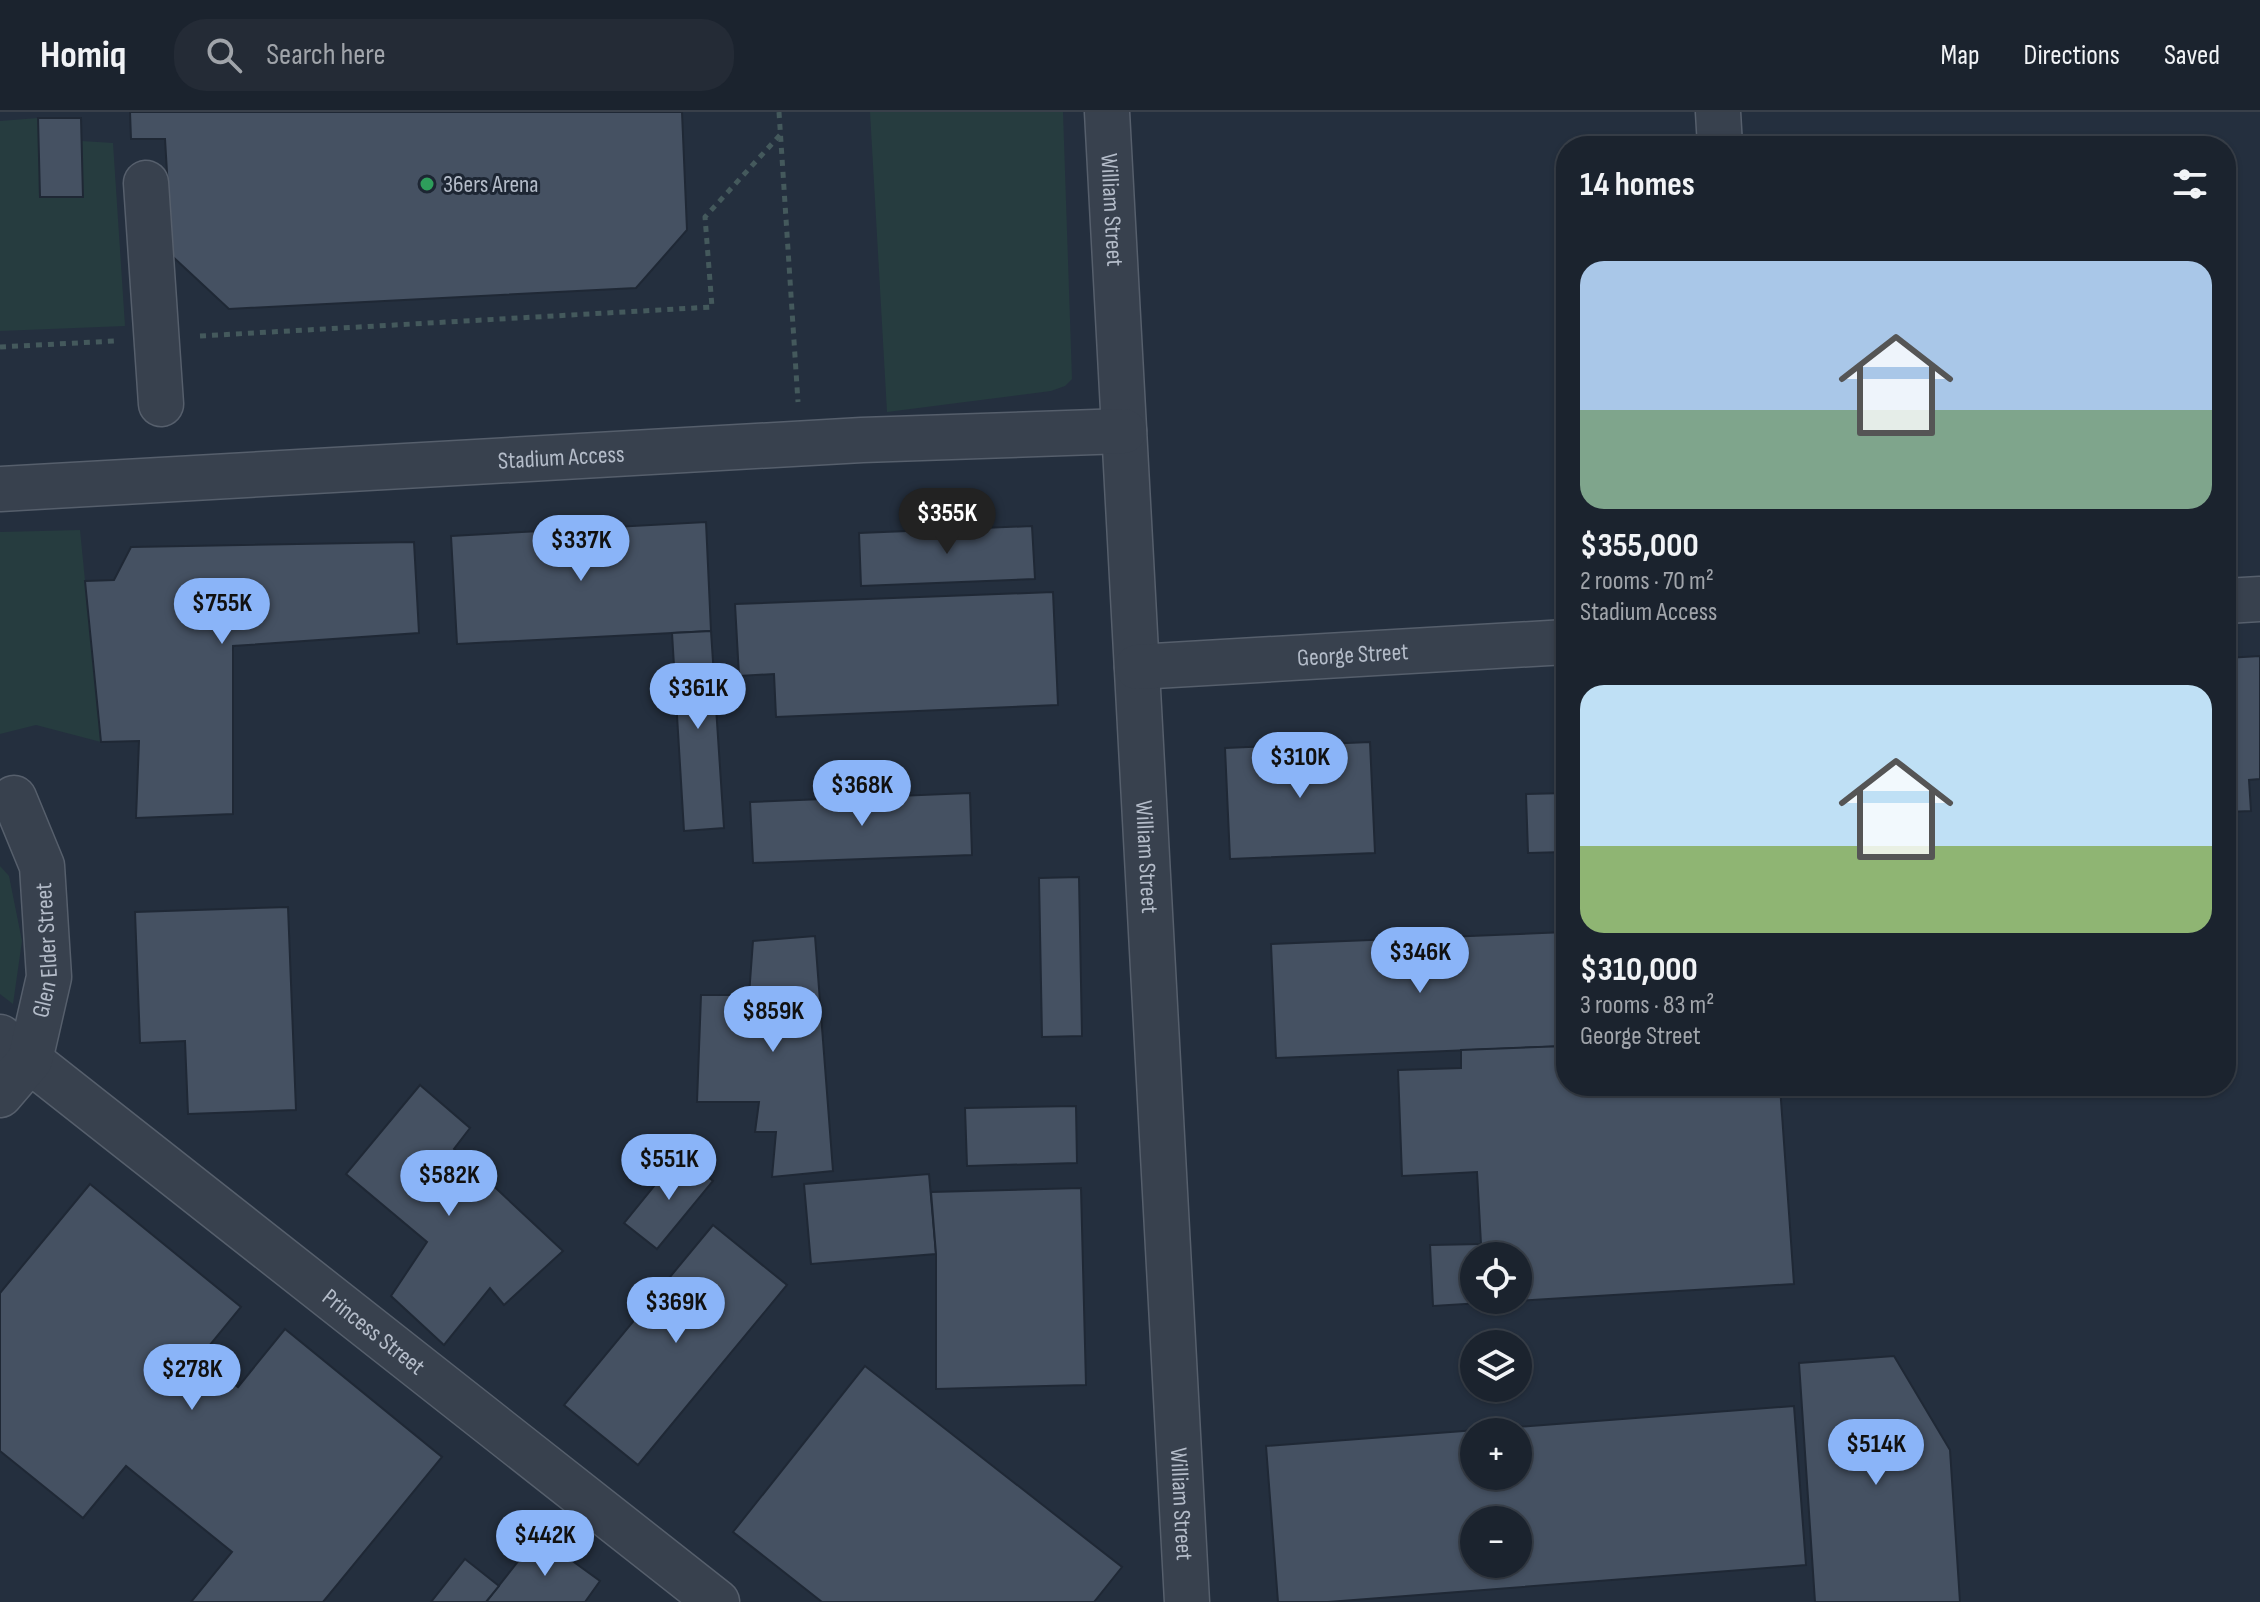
<!DOCTYPE html>
<meta charset="utf-8">
<style>
body{margin:0;font-family:"Sofia Sans Condensed",sans-serif;background:#242b36;color:#f1f3f6;height:100vh;display:flex;flex-direction:column;font-size:30px;white-space:nowrap}
*{box-sizing:border-box;margin:0}
p{font-size:26px;color:#a0a4aa}
.icon{flex:none;width:44px;height:44px;fill:none;stroke:currentColor;stroke-width:2;stroke-linecap:round;stroke-linejoin:round}
.map{position:relative;flex:1;overflow:hidden}
.panel{position:absolute;left:1556px;top:24px;width:680px;height:960px;display:flex;flex-direction:column;background:#1b232e;border-radius:32px;box-shadow:0 2px 6px #0004,0 0 0 2px #39404a}
.panel>*{flex:none}
.tools{position:absolute;left:1460px;top:1130px;display:grid;gap:16px}
.tools a{display:grid;place-items:center;width:72px;height:72px;border-radius:50%;background:#1b232e;box-shadow:0 2px 6px #0004,0 0 0 2px #39404a;font-size:40px}
.price{position:absolute;translate:-50% -68px;padding:0 18px;border-radius:28px;background:#8ab4f8;color:#111;font-size:26px;line-height:52px;filter:drop-shadow(0 2px 4px #0008)}
.price::after{content:'';position:absolute;left:50%;top:48px;width:24px;height:18px;margin-left:-12px;background:inherit;clip-path:polygon(0 0,100% 0,50% 100%)}
.price.selected{background:#222;color:#fff}
ul{padding:0;list-style:none}
li{display:grid;align-content:center;gap:16px;height:424px;padding:0 24px}
li span{display:grid;place-items:center;height:248px;border-radius:24px;color:#555}
li>.icon{margin-inline-start:auto}
span .icon{width:144px;height:144px;fill:#fffc;stroke-width:1}
li b{font-size:34px}
h2{display:flex;justify-content:space-between;align-items:center;height:96px;padding:0 24px;font-size:34px}
header{display:flex;align-items:center;gap:48px;box-sizing:border-box;height:112px;padding:0 40px;background:#1b232e;border-bottom:2px solid #39404a}
header strong{font-size:38px}
nav{display:flex;gap:44px;margin-inline-start:auto;font-size:28px}
.search{width:560px;height:72px;background:#242b36;display:flex;align-items:center;gap:20px;box-sizing:border-box;padding:0 28px;border-radius:32px;color:#a0a4aa;font-size:30px}
.map>svg:first-child{display:block}
.green{fill:#263c3f}
.building{fill:#455162;stroke:#1f2835;stroke-width:2;fill-rule:evenodd}
.lines{fill:none;stroke-linecap:round;stroke-linejoin:round}
.minor-casing{stroke:#565f6c;stroke-width:47}
.path{stroke:#44595c;stroke-width:5;stroke-dasharray:6 6;stroke-linecap:butt}
.minor{stroke:#38414e;stroke-width:44}
.leisure-dot{fill:#2e9e5b;stroke:#1d2633;stroke-width:3}
.labels{text-anchor:middle;dominant-baseline:central;stroke-width:6;stroke-linejoin:round;paint-order:stroke}
.poi-label{font-size:24px;fill:#b4bcc9;stroke:#1d2633;text-anchor:start}
.street-label{font-size:24px;fill:#b4bcc9;stroke:#1d2633}
</style>
<header>
<strong>Homiq</strong>
<div class="search"><svg class="icon" aria-label="search" viewBox="0 0 24 24"><circle cx="10" cy="10" r="6"/><path d="M15 15l6 6"/></svg>Search here</div>
<nav><a>Map</a><a>Directions</a><a>Saved</a></nav>
</header>
<div class="map">
<svg width="2260" height="1490" viewBox="0 0 2260 1490">
<rect width="100%" height="100%" fill="#242f3e"/>
<g class="green">
<path d="M 870,0 L 1063,0 L 1072,267 L 1065,274 L 1051,279 L 887,300 Z"/>
<path d="M 38,6 L 40,85 L 83,85 L 82,29 L 113,31 L 125,214 L 0,219 L 0,9 Z"/>
<path d="M 80,418 L 101,630 L 36,613 L 0,622 L 0,420 Z"/>
<path d="M 0,754 L 9,764 L 22,829 L 13,892 L 0,882 Z"/>
</g>
<g class="building">
<path d="M 130,0 L 682,0 L 687,118 L 636,176 L 229,197 L 172,144 L 165,27 L 131,27 Z"/>
<path d="M 38,6 L 81,6 L 83,85 L 40,85 Z"/>
<path d="M 706,410 L 711,519 L 457,532 L 451,424 Z"/>
<path d="M 1032,414 L 1035,467 L 861,474 L 859,421 Z"/>
<path d="M 414,430 L 419,521 L 233,534 L 233,702 L 136,706 L 139,629 L 101,630 L 85,469 L 114,468 L 131,435 Z"/>
<path d="M 1053,480 L 1058,593 L 776,605 L 774,562 L 739,564 L 735,492 Z"/>
<path d="M 711,519 L 724,716 L 684,719 L 672,521 Z"/>
<path d="M 2260,544 L 2260,667 L 2249,668 L 2251,699 L 2226,700 L 2226,546 Z"/>
<path d="M 1370,630 L 1375,741 L 1230,747 L 1225,636 Z"/>
<path d="M 970,681 L 972,743 L 753,751 L 750,690 Z"/>
<path d="M 1566,681 L 1566,740 L 1528,741 L 1526,682 Z"/>
<path d="M 1079,765 L 1082,924 L 1042,925 L 1039,766 Z"/>
<path d="M 288,795 L 296,998 L 188,1002 L 185,929 L 140,931 L 135,800 Z"/>
<path d="M 1566,820 L 1566,934 L 1276,946 L 1271,832 Z"/>
<path d="M 815,824 L 833,1059 L 772,1065 L 776,1020 L 755,1020 L 759,990 L 697,990 L 701,883 L 749,883 L 753,829 Z"/>
<path d="M 1566,934 L 1566,974 L 1780,974 L 1794,1172 L 1433,1194 L 1430,1133 L 1481,1132 L 1477,1060 L 1402,1064 L 1398,958 L 1461,956 L 1461,938 ZM 1474,1144 L 1518,1144 L 1518,1188 L 1474,1188 Z"/>
<path d="M 420,973 L 470,1016 L 454,1037 L 563,1139 L 504,1193 L 490,1176 L 444,1233 L 391,1184 L 427,1130 L 346,1062 Z"/>
<path d="M 1076,994 L 1077,1051 L 967,1054 L 965,996 Z"/>
<path d="M 680,1042 L 713,1069 L 657,1137 L 624,1111 Z"/>
<path d="M 929,1062 L 936,1142 L 811,1152 L 804,1072 Z"/>
<path d="M 90,1072 L 241,1195 L 200,1245 L 238,1275 L 285,1217 L 442,1345 L 323,1490 L 191,1490 L 232,1440 L 126,1354 L 83,1406 L 0,1339 L 0,1181 Z"/>
<path d="M 1081,1076 L 1086,1273 L 936,1277 L 936,1142 L 931,1080 Z"/>
<path d="M 713,1113 L 787,1173 L 638,1353 L 564,1293 Z"/>
<path d="M 1894,1244 L 1950,1338 L 1960,1490 L 1815,1490 L 1799,1251 Z"/>
<path d="M 865,1254 L 1122,1455 L 1094,1490 L 822,1490 L 733,1420 Z"/>
<path d="M 1794,1294 L 1806,1453 L 1328,1490 L 1278,1490 L 1266,1334 ZM 1474,1320 L 1518,1320 L 1518,1364 L 1474,1364 ZM 1474,1408 L 1518,1408 L 1518,1452 L 1474,1452 Z"/>
<path d="M 538,1424 L 600,1469 L 585,1490 L 486,1490 Z"/>
<path d="M 465,1447 L 499,1474 L 486,1490 L 431,1490 Z"/>
</g>
<g class="lines">
<g class="minor-casing">
<g id="minor">
<path id="s1" d="M 1107,0 L 1187,1490"/>
<path d="M 1718,0 L 1720,34"/>
<path d="M 146,71 L 161,292"/>
<path id="s2" d="M 0,377 L 862,328 L 1124,319"/>
<path d="M 2226,489 L 2260,487"/>
<path id="s3" d="M 1137,555 L 1566,530"/>
<path id="s4" d="M 0,925 L 717,1490"/>
<path id="s5" d="M 0,983 L 30,948 L 49,865 L 42,754 L 14,686"/>
</g>
</g>
<g class="path">
<path d="M 779,0 L 798,290"/>
<path d="M 200,224 L 712,195 L 705,105 L 780,23"/>
<path d="M 0,235 L 114,229"/>
</g>
<use href="#minor" class="minor"/>
</g>
<circle class="leisure-dot" cx="427" cy="72" r="8"/>
<g class="labels">
<g class="poi-label">
<text x="443" y="72">36ers Arena</text>
</g>
<g class="street-label">
<text stroke="none"><textPath href="#s1" startOffset="98">William Street</textPath></text>
<text stroke="none"><textPath href="#s2" startOffset="562">Stadium Access</textPath></text>
<text stroke="none"><textPath href="#s3" startOffset="216">George Street</textPath></text>
<text stroke="none"><textPath href="#s1" startOffset="746">William Street</textPath></text>
<text stroke="none"><textPath href="#s5" startOffset="158">Glen Elder Street</textPath></text>
<text stroke="none"><textPath href="#s4" startOffset="476">Princess Street</textPath></text>
<text stroke="none"><textPath href="#s1" startOffset="1394">William Street</textPath></text>
</g>
</g>
</svg>
<div class="tools">
<a><svg class="icon" aria-label="locate" viewBox="0 0 24 24"><circle cx="12" cy="12" r="6"/><path d="M12 2v4M12 18v4M2 12h4M18 12h4"/></svg></a>
<a><svg class="icon" aria-label="layers" viewBox="0 0 24 24"><path d="M12 4l9 5-9 5-9-5zM3 14l9 5 9-5"/></svg></a>
<a>+</a>
<a>−</a>
</div>
<b class="price selected" style="left:947px;top:444px">$355K</b>
<b class="price" style="left:581px;top:471px">$337K</b>
<b class="price" style="left:222px;top:534px">$755K</b>
<b class="price" style="left:698px;top:619px">$361K</b>
<b class="price" style="left:1300px;top:688px">$310K</b>
<b class="price" style="left:862px;top:716px">$368K</b>
<b class="price" style="left:1420px;top:883px">$346K</b>
<b class="price" style="left:773px;top:942px">$859K</b>
<b class="price" style="left:669px;top:1090px">$551K</b>
<b class="price" style="left:449px;top:1106px">$582K</b>
<b class="price" style="left:676px;top:1233px">$369K</b>
<b class="price" style="left:192px;top:1300px">$278K</b>
<b class="price" style="left:1876px;top:1375px">$514K</b>
<b class="price" style="left:545px;top:1466px">$442K</b>
<section class="panel">
<h2>14 homes<svg class="icon" aria-label="filters" viewBox="0 0 24 24"><path d="M4 7h16M4 17h16"/><circle cx="9" cy="7" r="2"/><circle cx="15" cy="17" r="2"/></svg></h2>
<ul>
<li><span style="background:linear-gradient(#a9c7e8 60%,#7fa58c 0)"><svg class="icon" aria-label="home" viewBox="0 0 24 24"><path d="M3 11l9-7 9 7M6 9v11h12V9"/></svg></span><div><b>$355,000</b><p>2 rooms · 70 m²</p><p>Stadium Access</p></div></li>
<li><span style="background:linear-gradient(#bfe0f5 65%,#8fb573 0)"><svg class="icon" aria-label="home" viewBox="0 0 24 24"><path d="M3 11l9-7 9 7M6 9v11h12V9"/></svg></span><div><b>$310,000</b><p>3 rooms · 83 m²</p><p>George Street</p></div></li>
</ul>
</section>
</div>
